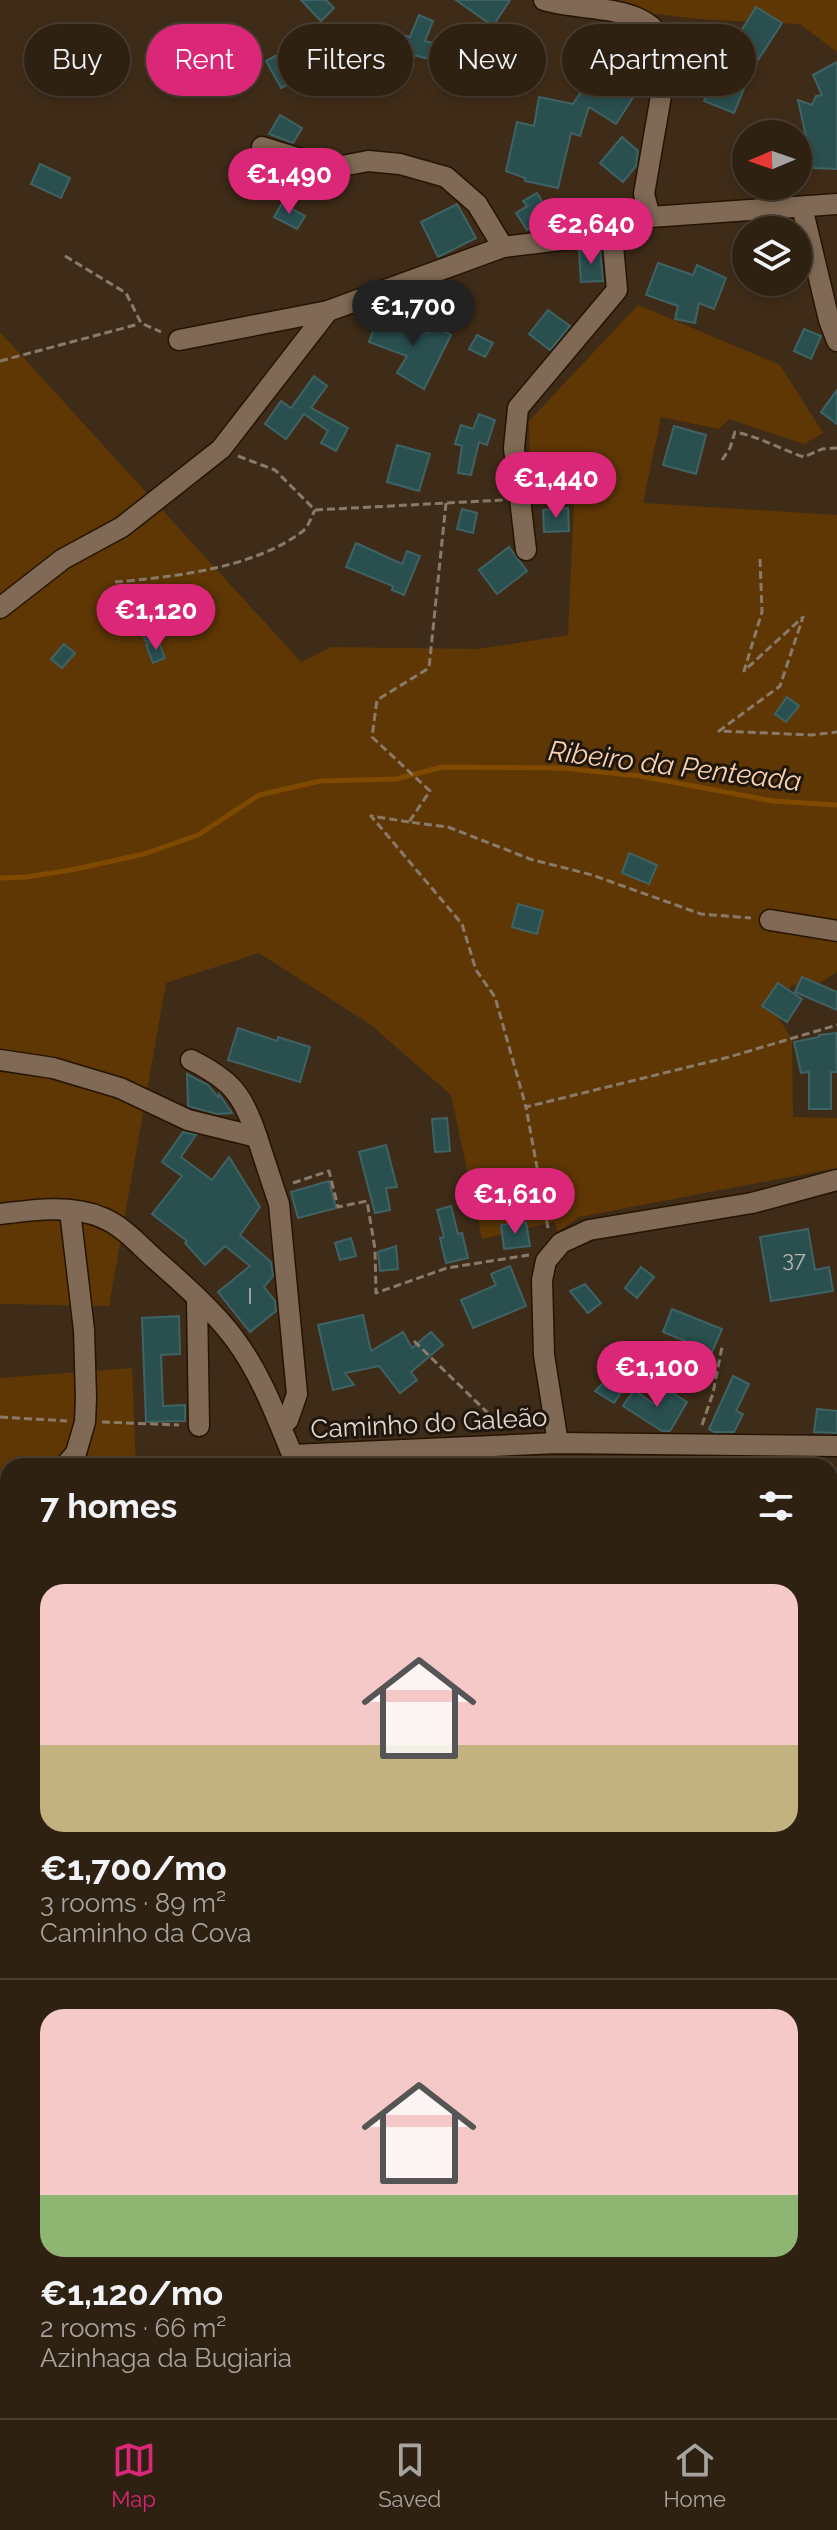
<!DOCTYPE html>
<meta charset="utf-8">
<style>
body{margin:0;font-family:Raleway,sans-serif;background:#3b2e20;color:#f1f3f6;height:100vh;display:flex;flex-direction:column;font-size:30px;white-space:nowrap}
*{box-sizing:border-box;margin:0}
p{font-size:26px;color:#a7a39f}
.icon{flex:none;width:44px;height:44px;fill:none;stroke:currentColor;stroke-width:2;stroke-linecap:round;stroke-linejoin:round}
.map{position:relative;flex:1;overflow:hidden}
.panel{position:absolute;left:0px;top:1458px;width:838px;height:960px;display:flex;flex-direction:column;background:#2f2112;border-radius:24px 24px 0 0;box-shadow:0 4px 12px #0003,0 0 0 2px #4a3e32}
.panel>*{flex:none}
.guide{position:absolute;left:24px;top:24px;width:790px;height:72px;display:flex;gap:16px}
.needle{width:52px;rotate:268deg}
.controls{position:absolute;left:732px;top:120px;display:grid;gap:16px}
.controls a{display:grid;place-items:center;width:80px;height:80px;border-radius:50%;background:#2f2112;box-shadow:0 4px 12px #0003,0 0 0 2px #4a3e32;font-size:40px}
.price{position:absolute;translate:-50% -68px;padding:0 18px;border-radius:28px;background:#db2777;color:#fff;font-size:26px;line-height:52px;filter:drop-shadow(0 2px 4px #0008)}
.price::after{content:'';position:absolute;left:50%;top:48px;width:24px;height:18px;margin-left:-12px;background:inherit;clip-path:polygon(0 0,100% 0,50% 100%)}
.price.on{background:#222;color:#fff}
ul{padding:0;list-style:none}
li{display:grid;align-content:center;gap:16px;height:424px;padding:0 40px}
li+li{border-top:2px solid #4a3e32}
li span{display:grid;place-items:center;height:248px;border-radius:24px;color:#555}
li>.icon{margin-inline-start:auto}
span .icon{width:144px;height:144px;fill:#fffc;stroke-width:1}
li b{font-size:34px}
h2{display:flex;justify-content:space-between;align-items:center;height:96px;padding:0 40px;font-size:34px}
.tag{padding:0 28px;border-radius:36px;background:#2f2112;box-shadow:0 4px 12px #0003,0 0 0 2px #4a3e32;font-size:28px;line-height:72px}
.tag.on{background:#db2777;color:#fff}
.tab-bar{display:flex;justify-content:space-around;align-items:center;height:112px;border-top:2px solid #4a3e32;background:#2f2112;font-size:22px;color:#a7a39f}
.tab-bar a{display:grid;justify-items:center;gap:4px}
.tab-bar .on{color:#db2777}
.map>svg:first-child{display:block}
.green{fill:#5e3704}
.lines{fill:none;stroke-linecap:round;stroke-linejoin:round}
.stream{stroke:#7f4a00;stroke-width:5}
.building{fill:#2a4f4f;stroke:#3f6364;stroke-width:2}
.minor-casing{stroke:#251402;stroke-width:23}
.path{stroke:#8a7a6a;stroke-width:3;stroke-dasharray:8 4;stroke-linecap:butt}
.minor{stroke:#806a55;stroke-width:20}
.labels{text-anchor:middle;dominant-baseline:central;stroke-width:6;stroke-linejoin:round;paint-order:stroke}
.number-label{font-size:22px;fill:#b4b4ab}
.street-label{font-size:26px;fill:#e2d5ca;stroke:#1f160e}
.water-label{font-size:28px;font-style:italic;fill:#f8d2ae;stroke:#1f160e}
</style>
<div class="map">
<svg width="837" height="2418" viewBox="0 0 837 2418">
<rect width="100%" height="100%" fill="#3f2c18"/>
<g class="green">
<path d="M 544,0 L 837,0 L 837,52 L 800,24 L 697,19 Z"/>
<path d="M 638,305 L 780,365 L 823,433 L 804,444 L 729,419 L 719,429 L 661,417 L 643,503 L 837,515 L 837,972 L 804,993 L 793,984 L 772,1008 L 792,1039 L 793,1117 L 837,1118 L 837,1168 L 579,1217 L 558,1232 L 554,1222 L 482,1239 L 451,1095 L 371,1025 L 259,953 L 166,983 L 109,1306 L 0,1304 L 0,332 L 301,662 L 331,647 L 479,649 L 568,635 L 574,500 L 530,501 L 529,421 Z"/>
<path d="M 132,1368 L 136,1466 L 8,1466 L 8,1721 L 0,1726 L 0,1378 Z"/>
<path d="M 837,1595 L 837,1691 L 830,1691 L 830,1596 Z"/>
<path d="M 0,1916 L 8,1918 L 8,2410 L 830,2410 L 830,2348 L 837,2348 L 837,2418 L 0,2418 Z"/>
</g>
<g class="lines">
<g class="stream">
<path d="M 0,878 L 26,877 L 71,870 L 144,854 L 198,835 L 259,795 L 320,781 L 396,779 L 442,767 L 562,768 L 640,776 L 773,801 L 837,805"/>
<path d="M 0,1887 L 8,1889"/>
</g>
</g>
<g class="building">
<path d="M 301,0 L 326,0 L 334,8 L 321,21 Z"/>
<path d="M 456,0 L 510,0 L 493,26 Z"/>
<path d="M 756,7 L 782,23 L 758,60 L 733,44 Z"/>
<path d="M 419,15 L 433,21 L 425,41 L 442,45 L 438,61 L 400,52 L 404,35 L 410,37 Z"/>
<path d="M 600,25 L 636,33 L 633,55 L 596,50 Z"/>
<path d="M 310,40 L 330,58 L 317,73 L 315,71 L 281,88 L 266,61 L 286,50 L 292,61 Z"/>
<path d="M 837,62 L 837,169 L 813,168 L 798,100 L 812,105 L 816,96 L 822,95 L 813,75 Z"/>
<path d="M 597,67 L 601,69 L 599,74 L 634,96 L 616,124 L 589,107 L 580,136 L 571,133 L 558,188 L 525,181 L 525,178 L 506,171 L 517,122 L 534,126 L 539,97 L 573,104 Z"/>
<path d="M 717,67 L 748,79 L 734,113 L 704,101 Z"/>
<path d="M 280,115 L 302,128 L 293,143 L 269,134 Z"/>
<path d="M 622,137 L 638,151 L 636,166 L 623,182 L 600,163 Z"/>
<path d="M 40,164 L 70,178 L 61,198 L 31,184 Z"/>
<path d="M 537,193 L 550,214 L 527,230 L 516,213 L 527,206 L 523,201 Z"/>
<path d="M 282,203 L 305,216 L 297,229 L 274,217 Z"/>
<path d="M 457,204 L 476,238 L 438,257 L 421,222 Z"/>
<path d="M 600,248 L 603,281 L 581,282 L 579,251 Z"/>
<path d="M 658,263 L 693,275 L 697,265 L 726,278 L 714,309 L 699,303 L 695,323 L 675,319 L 678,306 L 646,295 Z"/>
<path d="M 548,310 L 570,326 L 550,350 L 529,334 Z"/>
<path d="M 386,318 L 429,333 L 433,325 L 451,335 L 424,389 L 397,373 L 407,356 L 369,342 L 375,325 L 383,328 Z"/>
<path d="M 804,329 L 821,336 L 811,359 L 794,351 Z"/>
<path d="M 477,335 L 493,343 L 485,357 L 469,349 Z"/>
<path d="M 314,376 L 327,386 L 311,408 L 348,428 L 336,451 L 321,443 L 328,431 L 304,414 L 286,439 L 265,424 L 281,401 L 291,408 Z"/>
<path d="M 837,390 L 837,424 L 821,412 Z"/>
<path d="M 479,414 L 495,420 L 487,445 L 479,442 L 471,475 L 458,473 L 462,446 L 455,444 L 461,425 L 473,429 Z"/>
<path d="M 674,426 L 706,435 L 696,474 L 663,465 Z"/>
<path d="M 397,445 L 430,454 L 419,491 L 387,482 Z"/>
<path d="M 568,508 L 569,531 L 544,532 L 543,510 Z"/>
<path d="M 462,509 L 477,513 L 473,533 L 457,529 Z"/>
<path d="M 356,543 L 402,564 L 407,551 L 420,556 L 404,595 L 392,590 L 393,586 L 346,567 Z"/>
<path d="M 509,547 L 527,571 L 497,594 L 479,570 Z"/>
<path d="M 142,590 L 174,590 L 174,610 L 191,604 L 198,625 L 146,642 L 136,620 L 142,618 Z"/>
<path d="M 158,640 L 165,658 L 153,663 L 146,645 Z"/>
<path d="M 64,644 L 75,653 L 62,668 L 51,659 Z"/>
<path d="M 787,697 L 799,706 L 786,722 L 775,714 Z"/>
<path d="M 629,853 L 657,865 L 649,884 L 622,873 Z"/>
<path d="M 518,904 L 543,911 L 537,934 L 512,927 Z"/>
<path d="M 802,977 L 837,992 L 837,1010 L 795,992 Z"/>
<path d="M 778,983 L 802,999 L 787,1022 L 762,1006 Z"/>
<path d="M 238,1028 L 277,1041 L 278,1037 L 310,1047 L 300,1082 L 228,1060 Z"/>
<path d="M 836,1033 L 837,1072 L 831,1072 L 831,1109 L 809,1109 L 809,1072 L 801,1073 L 794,1042 L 819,1037 L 819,1035 Z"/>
<path d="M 187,1074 L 208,1085 L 218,1097 L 219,1094 L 232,1113 L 217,1114 L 188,1106 Z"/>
<path d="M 447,1118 L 450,1151 L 435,1152 L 432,1119 Z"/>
<path d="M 183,1132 L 196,1135 L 181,1157 L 212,1180 L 229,1157 L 260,1207 L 240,1235 L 271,1262 L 273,1276 L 264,1287 L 275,1301 L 276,1311 L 250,1332 L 218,1292 L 250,1266 L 225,1246 L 205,1265 L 185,1243 L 187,1241 L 152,1214 L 182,1176 L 162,1162 Z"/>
<path d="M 386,1145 L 397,1187 L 386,1188 L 390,1210 L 375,1213 L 359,1152 Z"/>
<path d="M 329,1181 L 336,1208 L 298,1218 L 291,1192 Z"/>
<path d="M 451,1206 L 458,1234 L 462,1233 L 468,1258 L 446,1263 L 440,1238 L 444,1237 L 437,1210 Z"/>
<path d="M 526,1222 L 530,1246 L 504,1249 L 501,1225 Z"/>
<path d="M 808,1229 L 815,1270 L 829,1267 L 833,1291 L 771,1301 L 760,1237 Z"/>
<path d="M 351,1238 L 356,1256 L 340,1260 L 335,1243 Z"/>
<path d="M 396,1246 L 398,1269 L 380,1271 L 378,1252 Z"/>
<path d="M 510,1266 L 526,1306 L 473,1328 L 461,1300 L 496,1285 L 491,1274 Z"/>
<path d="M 641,1267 L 654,1277 L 637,1298 L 625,1288 Z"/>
<path d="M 585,1284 L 601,1303 L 588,1313 L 570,1291 Z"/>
<path d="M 672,1309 L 722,1329 L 712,1352 L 663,1332 Z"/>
<path d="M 363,1315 L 371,1351 L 403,1332 L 412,1348 L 431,1332 L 443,1345 L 411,1372 L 417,1380 L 400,1393 L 379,1366 L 345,1373 L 354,1385 L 333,1390 L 318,1325 Z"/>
<path d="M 179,1316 L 180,1354 L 161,1355 L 163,1406 L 185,1405 L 185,1421 L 146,1422 L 142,1318 Z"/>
<path d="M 733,1376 L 749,1384 L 736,1411 L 743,1414 L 734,1432 L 714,1432 L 709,1429 Z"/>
<path d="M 605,1381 L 622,1391 L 614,1403 L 595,1391 Z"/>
<path d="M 663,1387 L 687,1402 L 670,1431 L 662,1431 L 623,1406 L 634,1390 L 654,1404 Z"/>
<path d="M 817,1409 L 837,1411 L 837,1433 L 814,1432 Z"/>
</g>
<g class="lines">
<g class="minor-casing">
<g id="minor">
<path d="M 544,0 C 590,14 663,0 667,61 L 644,194 L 650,217"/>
<path d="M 262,147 L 317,164 L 337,167 L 368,161 L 400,164 L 446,177 L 477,204 L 503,247"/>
<path d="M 802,207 L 829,320 L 837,341"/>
<path d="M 179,340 L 328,311 L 503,247 L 612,234 L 636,220 L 650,217 L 837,204"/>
<path d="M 526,550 L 514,448 L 518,408 L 617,290 L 612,234"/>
<path d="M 0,608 L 63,559 L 122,527 L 221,449 L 328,311"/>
<path d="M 770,920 L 837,931"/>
<path d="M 0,1060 L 53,1068 L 120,1088 L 188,1120 L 257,1137 L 279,1204 L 297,1394 L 288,1420 L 281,1423"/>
<path d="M 191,1060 C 231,1080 243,1094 257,1137"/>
<path d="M 0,1214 C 32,1210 72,1204 103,1218 C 123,1226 140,1246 156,1260 C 183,1284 212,1309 234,1338 C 263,1377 278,1421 296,1464"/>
<path d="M 197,1299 L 199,1426"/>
<path d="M 558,1443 L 544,1355 L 542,1280 L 546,1261 L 561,1243 L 589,1230 L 752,1203 L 837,1180"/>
<path d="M 292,1455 L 558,1443 L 837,1446"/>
<path d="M 65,1466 L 76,1453 L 85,1422 L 86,1398 L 84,1330 L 70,1211"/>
<path d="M 0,1488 L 8,1488"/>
<path d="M 0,1608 L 8,1605"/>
<path d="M 830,1749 L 837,1750"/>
<path d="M 0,1901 L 8,1902"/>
<path d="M 0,2111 L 8,2113"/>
<path d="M 830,2281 L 837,2282"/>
</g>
</g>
<g class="path">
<path d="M 65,256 L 126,293 L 141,323 L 161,332"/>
<path d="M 0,361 L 139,324"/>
<path d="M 238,456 L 275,470 L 315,510"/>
<path d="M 722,460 L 730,448 L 735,432 C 760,437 780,449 804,457 L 822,449 L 837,448"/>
<path d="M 446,503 L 429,668 L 377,700 L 372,737 L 430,791 L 409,822 L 448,827 L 530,859 L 592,875 L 701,914 L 751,918"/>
<path d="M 315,510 L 503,500"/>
<path d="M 760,559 L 762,612 L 744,671 L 803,617 L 780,686 L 719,731 L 812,735 L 837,732"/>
<path d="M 115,582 C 173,577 255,568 303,531 C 309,526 311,517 315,510"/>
<path d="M 409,822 L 371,816 L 462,924 L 476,970 L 495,997 L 526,1107"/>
<path d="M 293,1183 L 329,1171 L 338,1207 L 367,1201 L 375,1249 L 376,1293 L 447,1268 L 529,1255"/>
<path d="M 548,1228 L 526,1107 L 729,1057 L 837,1025"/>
<path d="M 414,1341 L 491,1416 L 495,1429"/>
<path d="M 0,1417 L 67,1421"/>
<path d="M 102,1422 L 179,1425"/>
<path d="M 702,1425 L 713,1393 L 722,1347"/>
<path d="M 830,1563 L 837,1562"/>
<path d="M 0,1774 L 8,1766"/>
<path d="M 0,1927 L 8,1931"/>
<path d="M 0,2036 L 8,2039"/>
<path d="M 0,2340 L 8,2338"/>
<path d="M 830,2371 L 837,2371"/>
</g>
<use href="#minor" class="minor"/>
</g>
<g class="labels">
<g class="number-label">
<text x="794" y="1259">37</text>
<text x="250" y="1296">I</text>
</g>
<g class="street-label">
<text transform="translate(429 1423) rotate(-3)">Caminho do Galeão</text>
</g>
<g class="water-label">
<text transform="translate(675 766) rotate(7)">Ribeiro da Penteada</text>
</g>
</g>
</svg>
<div class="controls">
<a><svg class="needle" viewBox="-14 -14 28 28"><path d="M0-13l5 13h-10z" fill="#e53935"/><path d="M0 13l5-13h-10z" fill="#a7a39f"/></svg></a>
<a><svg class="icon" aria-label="layers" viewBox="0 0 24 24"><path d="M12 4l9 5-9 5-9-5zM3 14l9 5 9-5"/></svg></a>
</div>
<b class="price" style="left:289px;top:216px">€1,490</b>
<b class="price" style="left:591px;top:266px">€2,640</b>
<b class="price on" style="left:413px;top:348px">€1,700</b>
<b class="price" style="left:556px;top:520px">€1,440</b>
<b class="price" style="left:156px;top:652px">€1,120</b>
<b class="price" style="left:515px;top:1236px">€1,610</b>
<b class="price" style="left:657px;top:1409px">€1,100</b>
<div class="guide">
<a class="tag">Buy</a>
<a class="tag on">Rent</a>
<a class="tag">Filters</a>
<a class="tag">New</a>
<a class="tag">Apartment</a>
</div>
<section class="panel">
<h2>7 homes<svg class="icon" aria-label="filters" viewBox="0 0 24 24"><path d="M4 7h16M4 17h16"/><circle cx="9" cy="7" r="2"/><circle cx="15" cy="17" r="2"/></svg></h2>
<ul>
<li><span style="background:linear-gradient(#f6c9c9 65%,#c2b280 0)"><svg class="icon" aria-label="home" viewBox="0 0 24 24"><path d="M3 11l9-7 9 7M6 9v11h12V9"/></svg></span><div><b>€1,700/mo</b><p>3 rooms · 89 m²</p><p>Caminho da Cova</p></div></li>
<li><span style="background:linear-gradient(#f6c9c9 75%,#8fb573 0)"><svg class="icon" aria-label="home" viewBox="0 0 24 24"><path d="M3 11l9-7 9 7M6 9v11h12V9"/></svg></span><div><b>€1,120/mo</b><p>2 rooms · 66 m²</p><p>Azinhaga da Bugiaria</p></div></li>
</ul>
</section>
</div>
<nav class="tab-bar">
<a class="on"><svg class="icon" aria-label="map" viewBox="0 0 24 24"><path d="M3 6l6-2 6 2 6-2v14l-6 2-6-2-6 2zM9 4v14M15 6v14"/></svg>Map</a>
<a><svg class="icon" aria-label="saved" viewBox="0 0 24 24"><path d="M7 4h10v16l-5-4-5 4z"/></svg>Saved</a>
<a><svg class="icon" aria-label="home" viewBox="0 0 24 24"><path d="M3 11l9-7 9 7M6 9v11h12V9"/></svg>Home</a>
</nav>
